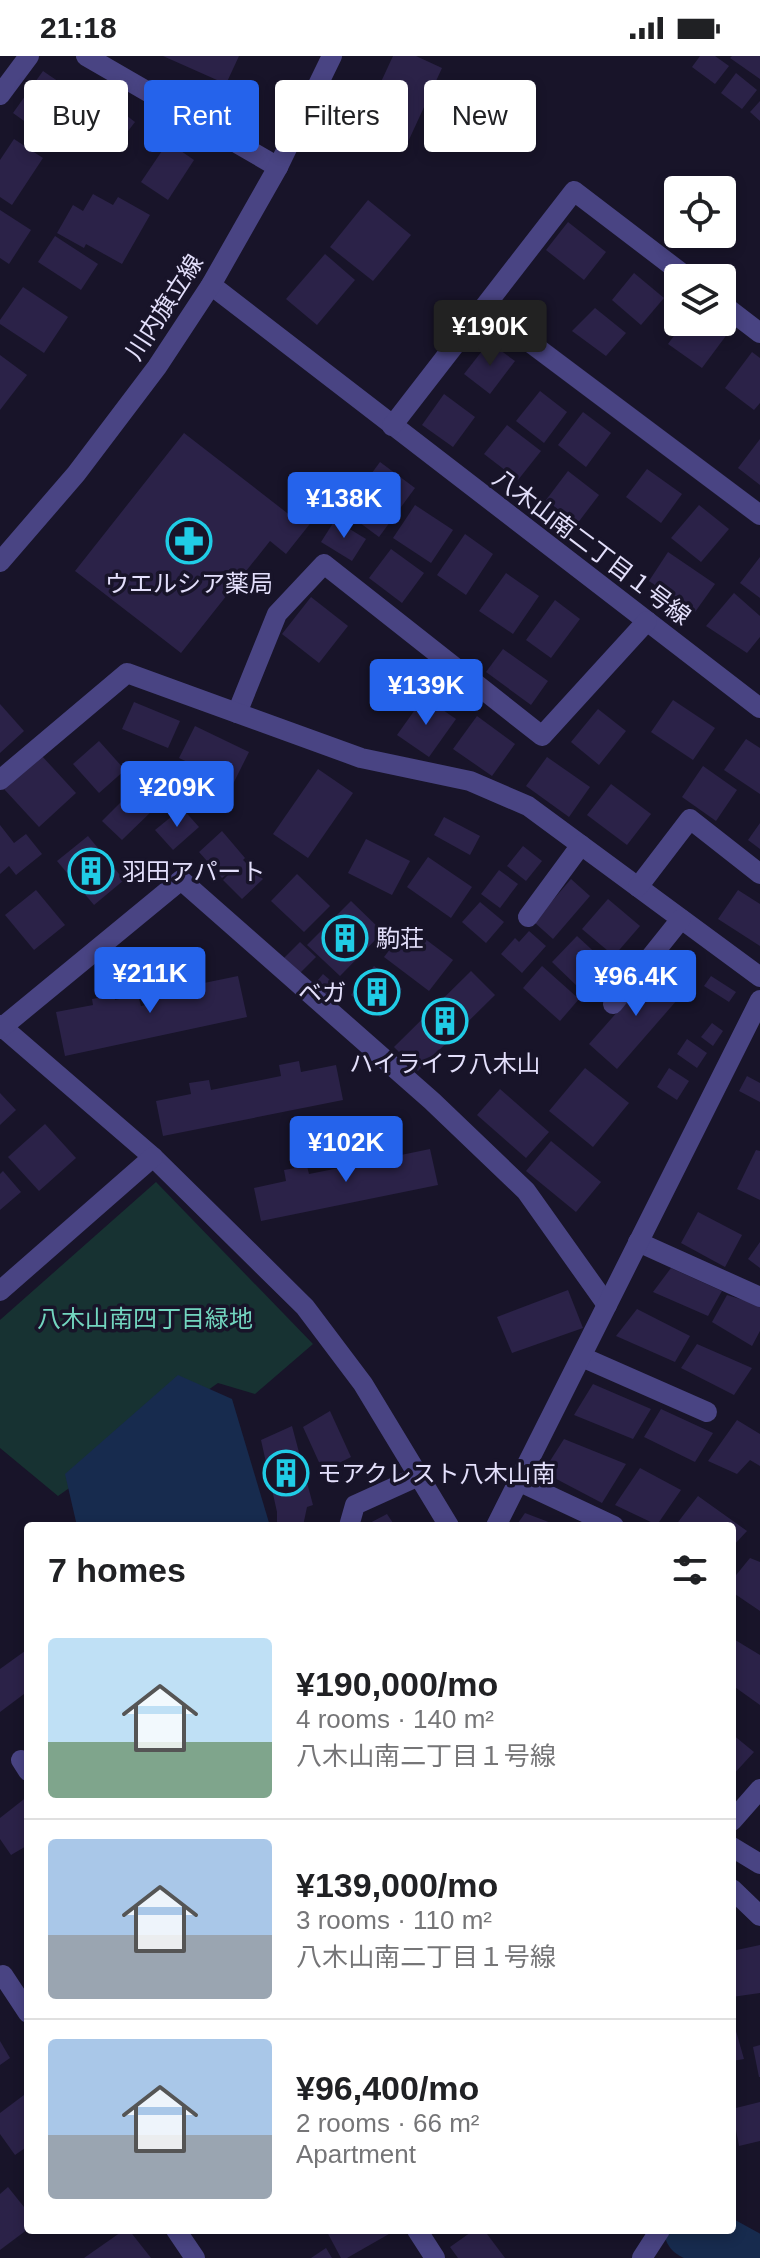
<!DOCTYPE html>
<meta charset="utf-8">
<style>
body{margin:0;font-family:Arial,"Noto Sans JP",sans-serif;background:#f2f2f2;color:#202124;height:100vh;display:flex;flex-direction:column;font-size:30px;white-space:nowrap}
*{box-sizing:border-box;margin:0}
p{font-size:26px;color:#757577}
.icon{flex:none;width:44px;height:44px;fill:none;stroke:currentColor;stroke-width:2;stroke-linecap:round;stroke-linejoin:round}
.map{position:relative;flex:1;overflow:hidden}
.details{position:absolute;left:24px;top:1466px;width:712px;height:712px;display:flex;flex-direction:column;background:#fff;border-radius:8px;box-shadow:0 4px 12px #0003}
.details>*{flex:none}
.banner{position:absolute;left:24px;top:24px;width:712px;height:72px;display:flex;gap:16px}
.buttons{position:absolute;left:664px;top:120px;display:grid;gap:16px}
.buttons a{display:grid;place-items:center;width:72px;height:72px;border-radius:8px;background:#fff;box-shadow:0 4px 12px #0003;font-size:40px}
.price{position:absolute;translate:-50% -68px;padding:0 18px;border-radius:8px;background:#2563eb;color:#fff;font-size:26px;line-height:52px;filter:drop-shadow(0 2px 4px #0008)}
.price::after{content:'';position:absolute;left:50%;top:48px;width:24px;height:18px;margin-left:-12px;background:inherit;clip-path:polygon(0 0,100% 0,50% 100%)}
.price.selected{background:#222;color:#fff}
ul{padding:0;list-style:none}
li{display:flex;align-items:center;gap:24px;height:200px;padding:0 24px}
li+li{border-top:2px solid #e0e0e0}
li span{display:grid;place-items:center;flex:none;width:224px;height:160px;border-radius:8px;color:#555}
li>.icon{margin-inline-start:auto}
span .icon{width:96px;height:96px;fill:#fffc;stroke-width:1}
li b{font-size:34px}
h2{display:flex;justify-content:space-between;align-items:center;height:96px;padding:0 24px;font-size:34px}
.pill{padding:0 28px;border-radius:8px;background:#fff;box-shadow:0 4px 12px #0003;font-size:28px;line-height:72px}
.pill.selected{background:#2563eb;color:#fff}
.status{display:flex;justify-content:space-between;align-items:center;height:56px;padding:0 40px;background:#fff;direction:ltr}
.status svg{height:22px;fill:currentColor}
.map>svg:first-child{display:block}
.green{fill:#173232}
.water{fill:#172b4e}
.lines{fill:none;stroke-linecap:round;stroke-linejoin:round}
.river{stroke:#172b4e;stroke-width:58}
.building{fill:#2b2248}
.minor{stroke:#494483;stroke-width:20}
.labels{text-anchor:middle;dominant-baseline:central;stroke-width:7;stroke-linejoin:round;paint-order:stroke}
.street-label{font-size:24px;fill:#e3dffb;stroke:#181429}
.poi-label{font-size:24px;fill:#e3dffb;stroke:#181429;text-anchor:start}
.park-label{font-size:24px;fill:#72d5bf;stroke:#181429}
</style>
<div class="status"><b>21:18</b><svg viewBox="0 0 49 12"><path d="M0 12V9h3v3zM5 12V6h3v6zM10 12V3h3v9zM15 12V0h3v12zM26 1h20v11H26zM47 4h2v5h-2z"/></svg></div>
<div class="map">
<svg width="760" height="2202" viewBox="0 0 760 2202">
<rect width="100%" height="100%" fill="#181429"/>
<path class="green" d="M 156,1126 L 313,1288 L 255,1338 L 218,1327 L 58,1440 L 0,1392 L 0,1264 Z"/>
<path class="water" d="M 178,1319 L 232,1343 L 270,1470 L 77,1470 L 65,1418 Z"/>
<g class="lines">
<path class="river" d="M 693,2174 L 744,2202"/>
</g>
<g class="building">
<path d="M 163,0 L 239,0 L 226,28 Z"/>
<path d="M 393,0 L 416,0 L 442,12 L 407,88 L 362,67 Z"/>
<path d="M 700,0 L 715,0 L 729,10 L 715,28 L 692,11 Z"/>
<path d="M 732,0 L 760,0 L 760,23 L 730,2 Z"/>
<path d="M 43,15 L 81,41 L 68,59 L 55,50 L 38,75 L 13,57 Z"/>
<path d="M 736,17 L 757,34 L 742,53 L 721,37 Z"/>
<path d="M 85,38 L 95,46 L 76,72 L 66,65 Z"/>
<path d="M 760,45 L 760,65 L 750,56 Z"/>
<path d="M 118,53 L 135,66 L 125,79 L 108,66 Z"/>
<path d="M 14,83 L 43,102 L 12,149 L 0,141 L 0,104 Z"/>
<path d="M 168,86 L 194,104 L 168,144 L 141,126 Z"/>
<path d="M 93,138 L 113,149 L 118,141 L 150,159 L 122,208 L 86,188 L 84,192 L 57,177 L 73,149 L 83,155 Z"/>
<path d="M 368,144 L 411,179 L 373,225 L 330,191 Z"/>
<path d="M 0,154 L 31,174 L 9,208 L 0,202 Z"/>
<path d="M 568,166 L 606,196 L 584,224 L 546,194 Z"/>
<path d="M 55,180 L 98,208 L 81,234 L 38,206 Z"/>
<path d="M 325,198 L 355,224 L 317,269 L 286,243 Z"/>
<path d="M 634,217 L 664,242 L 641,269 L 612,244 Z"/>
<path d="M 23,231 L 68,261 L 44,297 L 0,268 L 0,264 Z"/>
<path d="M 595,252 L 626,277 L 606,300 L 572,275 Z"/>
<path d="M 684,266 L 712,266 L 728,277 L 702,312 L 668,288 Z"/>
<path d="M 489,286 L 515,305 L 490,338 L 464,318 Z"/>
<path d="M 752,296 L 760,302 L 760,347 L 754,354 L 725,332 Z"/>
<path d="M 0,299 L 27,319 L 0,354 Z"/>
<path d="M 540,335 L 567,356 L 544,387 L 516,365 Z"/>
<path d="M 444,338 L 475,361 L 453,391 L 422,369 Z"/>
<path d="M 583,356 L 611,377 L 586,411 L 558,389 Z"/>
<path d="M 507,369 L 541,395 L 518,424 L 484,398 Z"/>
<path d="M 184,377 L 291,460 L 298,451 L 313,464 L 286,498 L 270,485 L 181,597 L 75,515 Z"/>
<path d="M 760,383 L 760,429 L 738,412 Z"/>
<path d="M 380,406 L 415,432 L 379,481 L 344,455 Z"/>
<path d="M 647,413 L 682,438 L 661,467 L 626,441 Z"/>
<path d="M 568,415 L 599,439 L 577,468 L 546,444 Z"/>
<path d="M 415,449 L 453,474 L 431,507 L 393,482 Z"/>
<path d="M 699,449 L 729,473 L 701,506 L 671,482 Z"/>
<path d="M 335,464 L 366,483 L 352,505 L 321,486 Z"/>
<path d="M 465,478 L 493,498 L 466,539 L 437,519 Z"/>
<path d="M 391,493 L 424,517 L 402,547 L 369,522 Z"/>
<path d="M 668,496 L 715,528 L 695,556 L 649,525 Z"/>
<path d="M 760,501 L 760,542 L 740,527 Z"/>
<path d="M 506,517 L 539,540 L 513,578 L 479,555 Z"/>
<path d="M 734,537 L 760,560 L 760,581 L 747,597 L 706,570 Z"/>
<path d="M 311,541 L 348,570 L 319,607 L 282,578 Z"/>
<path d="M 555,544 L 580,563 L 551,602 L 526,584 Z"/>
<path d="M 503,593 L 548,625 L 531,649 L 486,616 Z"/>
<path d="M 424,641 L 456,663 L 429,701 L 397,679 Z"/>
<path d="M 673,644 L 715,672 L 693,704 L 651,676 Z"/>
<path d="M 134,646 L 180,665 L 168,692 L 122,673 Z"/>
<path d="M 0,648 L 24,675 L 0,697 Z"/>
<path d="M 598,653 L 626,675 L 599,709 L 571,686 Z"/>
<path d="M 477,660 L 515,688 L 492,720 L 453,693 Z"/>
<path d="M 195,670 L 249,696 L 233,728 L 179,702 Z"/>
<path d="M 746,683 L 760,692 L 760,738 L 724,714 Z"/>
<path d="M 99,685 L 125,714 L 99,737 L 73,708 Z"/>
<path d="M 41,699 L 76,737 L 39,771 L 4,733 Z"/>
<path d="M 547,701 L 590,731 L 569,761 L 526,730 Z"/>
<path d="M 703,710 L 737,734 L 716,765 L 682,741 Z"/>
<path d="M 318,713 L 353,737 L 308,802 L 273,778 Z"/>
<path d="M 611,728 L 651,758 L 627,789 L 587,759 Z"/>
<path d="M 138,729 L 158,749 L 122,784 L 102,765 Z"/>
<path d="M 182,752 L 199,771 L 173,794 L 155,774 Z"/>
<path d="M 444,761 L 480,780 L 470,799 L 434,779 Z"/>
<path d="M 760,767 L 760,793 L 748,784 Z"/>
<path d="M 0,769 L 14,787 L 26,778 L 42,798 L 16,819 L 9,810 L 0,818 Z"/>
<path d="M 222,775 L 245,802 L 243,804 L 263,823 L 242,843 L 223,824 L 238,809 L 222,822 L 199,796 Z"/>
<path d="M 88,780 L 124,824 L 94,849 L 57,805 Z"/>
<path d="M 366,783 L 410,805 L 392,839 L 348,817 Z"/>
<path d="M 523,790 L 542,805 L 526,825 L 507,810 Z"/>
<path d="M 428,801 L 472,831 L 451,862 L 407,831 Z"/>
<path d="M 499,814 L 518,828 L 500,852 L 481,838 Z"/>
<path d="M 297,818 L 330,850 L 304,876 L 271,845 Z"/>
<path d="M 571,823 L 590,840 L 553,883 L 534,866 Z"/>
<path d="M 36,834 L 65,869 L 34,894 L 5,859 Z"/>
<path d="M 738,834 L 760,848 L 760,890 L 718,863 Z"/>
<path d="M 608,843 L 640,870 L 614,900 L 582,873 Z"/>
<path d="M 351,845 L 383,876 L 340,920 L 307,889 Z"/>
<path d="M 480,846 L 504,866 L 486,887 L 462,866 Z"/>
<path d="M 408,870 L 453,904 L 429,935 L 384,901 Z"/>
<path d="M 529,875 L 546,890 L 522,917 L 501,898 L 515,882 L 519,886 Z"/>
<path d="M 577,880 L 603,904 L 577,930 L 552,906 Z"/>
<path d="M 300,886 L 316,901 L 297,920 L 281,905 Z"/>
<path d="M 374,910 L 402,933 L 380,961 L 351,939 Z"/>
<path d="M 542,910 L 579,943 L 560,965 L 523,932 Z"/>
<path d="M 656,912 L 684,936 L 617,1013 L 589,988 Z"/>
<path d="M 471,915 L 495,939 L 418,1015 L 394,991 Z"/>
<path d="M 323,918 L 337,930 L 325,943 L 312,931 Z"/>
<path d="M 238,920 L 247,961 L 65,1000 L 56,956 L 93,949 L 92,943 L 114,939 L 115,944 L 138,939 L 141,950 L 154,947 L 152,938 L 182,932 L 181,925 L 203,921 L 204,927 Z"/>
<path d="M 711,920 L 736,936 L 729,946 L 704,930 Z"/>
<path d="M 712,967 L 723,975 L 713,990 L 701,981 Z"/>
<path d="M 687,983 L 707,997 L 697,1012 L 677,998 Z"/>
<path d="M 299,1005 L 301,1016 L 336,1009 L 343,1044 L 163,1080 L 156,1045 L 191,1038 L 189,1027 L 209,1024 L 211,1034 L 281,1020 L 279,1009 Z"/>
<path d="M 585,1012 L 629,1047 L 593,1091 L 549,1055 Z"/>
<path d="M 669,1012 L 689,1025 L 677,1044 L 657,1031 Z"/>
<path d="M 747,1020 L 760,1027 L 760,1046 L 739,1035 Z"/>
<path d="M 500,1033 L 549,1076 L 526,1102 L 477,1059 Z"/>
<path d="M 0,1037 L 16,1054 L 0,1069 Z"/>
<path d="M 45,1068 L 76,1102 L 39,1135 L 8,1101 Z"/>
<path d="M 551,1085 L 601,1126 L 576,1156 L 526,1115 Z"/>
<path d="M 430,1093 L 438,1129 L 261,1165 L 254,1132 L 286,1125 L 284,1114 L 307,1110 L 309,1118 L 374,1105 L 373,1100 L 395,1096 L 396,1100 Z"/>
<path d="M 756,1094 L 760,1095 L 760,1144 L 737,1133 Z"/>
<path d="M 3,1115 L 21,1136 L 0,1154 L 0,1118 Z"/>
<path d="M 698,1156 L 742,1179 L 725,1211 L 681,1187 Z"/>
<path d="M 760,1186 L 760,1212 L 748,1203 Z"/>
<path d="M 671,1212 L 722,1235 L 708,1260 L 653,1236 Z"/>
<path d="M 568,1234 L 583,1272 L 512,1297 L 497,1261 Z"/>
<path d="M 727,1239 L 760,1249 L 760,1275 L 752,1290 L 712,1266 Z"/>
<path d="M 637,1253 L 690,1280 L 675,1306 L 616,1280 Z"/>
<path d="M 697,1288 L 752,1312 L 734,1339 L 681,1312 Z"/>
<path d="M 593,1328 L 651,1353 L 633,1383 L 574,1359 Z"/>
<path d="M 661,1353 L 713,1377 L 695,1406 L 644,1381 Z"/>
<path d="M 330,1355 L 351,1401 L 323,1415 L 303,1371 Z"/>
<path d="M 737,1364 L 760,1378 L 760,1410 L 750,1404 L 737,1418 L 708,1405 Z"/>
<path d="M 292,1370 L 313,1449 L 307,1451 L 303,1470 L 277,1470 L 277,1456 L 261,1384 Z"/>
<path d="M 564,1383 L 626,1408 L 602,1447 L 543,1416 Z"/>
<path d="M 640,1412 L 681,1434 L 657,1469 L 615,1449 Z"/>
<path d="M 698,1440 L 747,1475 L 732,1491 L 732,1470 L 675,1470 Z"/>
<path d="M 525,1457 L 559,1470 L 516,1470 Z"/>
<path d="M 387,1458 L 395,1470 L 364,1470 Z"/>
<path d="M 750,1502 L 760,1506 L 760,1555 L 732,1536 L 732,1524 Z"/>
<path d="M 732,1582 L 760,1599 L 760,1649 L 732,1629 Z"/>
<path d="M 25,1595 L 28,1599 L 28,1635 L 0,1656 L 0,1613 Z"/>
<path d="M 732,1678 L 754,1696 L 732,1720 Z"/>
<path d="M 28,1740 L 28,1789 L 11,1799 L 0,1783 L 0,1762 Z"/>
<path d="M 760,1889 L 760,1937 L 732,1941 L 732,1895 Z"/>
<path d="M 736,1975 L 744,2003 L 732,2005 L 732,1976 Z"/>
<path d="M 0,1985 L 10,2002 L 0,2009 Z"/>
<path d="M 760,1989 L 760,2021 L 759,2021 L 753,1991 Z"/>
<path d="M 28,2036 L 28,2090 L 15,2099 L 0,2078 L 0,2057 Z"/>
<path d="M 760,2046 L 760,2085 L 739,2090 L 732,2053 Z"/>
<path d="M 8,2131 L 28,2156 L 28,2173 L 0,2194 L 0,2138 Z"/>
<path d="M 124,2174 L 129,2174 L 151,2202 L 84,2202 Z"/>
<path d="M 326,2174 L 396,2174 L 347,2202 L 341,2202 Z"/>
<path d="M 474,2174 L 484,2174 L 505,2202 L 458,2202 L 450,2191 Z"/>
<path d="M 326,2192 L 332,2202 L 311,2202 Z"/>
</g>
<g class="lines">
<g class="minor">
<path d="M 86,0 L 278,111"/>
<path d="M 0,39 L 29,0"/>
<path d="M 211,229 L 760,652"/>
<path d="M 722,248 L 760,277"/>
<path d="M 484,252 L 760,459"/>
<path d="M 392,370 L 574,135 L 688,222"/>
<path d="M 0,506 L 76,418 L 157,311 L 211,229 L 278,111 L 332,0"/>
<path d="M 237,657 L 277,558 L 324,508 L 542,680 L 647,565"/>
<path d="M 0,724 L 127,617 L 361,702 L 470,725 L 528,750 L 760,921"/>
<path d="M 638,831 L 690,763 L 760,818"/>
<path d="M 528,861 L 581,789"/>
<path d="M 613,948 L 681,863"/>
<path d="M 0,969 L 153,1101 L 305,1251 L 363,1328 L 449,1470"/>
<path d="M 0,973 L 181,824 L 432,1045 L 526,1135 L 607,1249"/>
<path d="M 638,1186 L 760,1241"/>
<path d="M 0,1235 L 153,1101"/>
<path d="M 582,1301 L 707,1356"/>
<path d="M 520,1426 L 614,1470"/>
<path d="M 349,1470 L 355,1449 L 419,1420"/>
<path d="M 496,1470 L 760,944"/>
<path d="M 21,1704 L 28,1715"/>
<path d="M 732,1765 L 760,1733"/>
<path d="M 732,1791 L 760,1808"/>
<path d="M 732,1833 L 760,1860"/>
<path d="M 0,1921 L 3,1919 L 28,1957"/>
<path d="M 176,2174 L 195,2202"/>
<path d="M 417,2174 L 435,2202"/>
<path d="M 642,2202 L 660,2174"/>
</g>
</g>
<defs>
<g id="pharmacy-ring" transform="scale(2.3)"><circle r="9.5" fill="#181429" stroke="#20cce6" stroke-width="1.5"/><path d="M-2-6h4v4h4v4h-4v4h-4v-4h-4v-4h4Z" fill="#20cce6"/></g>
<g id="building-ring" transform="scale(2.3)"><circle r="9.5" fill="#181429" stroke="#20cce6" stroke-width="1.5"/><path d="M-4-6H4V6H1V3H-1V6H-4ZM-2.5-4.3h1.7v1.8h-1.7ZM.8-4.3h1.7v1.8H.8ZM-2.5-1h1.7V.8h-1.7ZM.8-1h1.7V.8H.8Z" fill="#20cce6"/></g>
</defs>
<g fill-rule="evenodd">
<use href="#pharmacy-ring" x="189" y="485"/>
<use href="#building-ring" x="91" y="815"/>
<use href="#building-ring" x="345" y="882"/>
<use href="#building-ring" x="377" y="936"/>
<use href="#building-ring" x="445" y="965"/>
<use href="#building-ring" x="286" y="1417"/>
</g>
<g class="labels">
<g class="street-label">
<text transform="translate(164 251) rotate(-57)">川内旗立線</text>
<text transform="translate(592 491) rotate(37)">八木山南二丁目１号線</text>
</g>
<g class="poi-label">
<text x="189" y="527" text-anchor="middle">ウエルシア薬局</text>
<text x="122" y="815">羽田アパート</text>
<text x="376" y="882">駒荘</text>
<text x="346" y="936" text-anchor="end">ベガ</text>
<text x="445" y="1007" text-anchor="middle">ハイライフ八木山</text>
<text x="317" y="1417">モアクレスト八木山南</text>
</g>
<g class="park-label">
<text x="145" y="1262">八木山南四丁目緑地</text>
</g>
</g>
</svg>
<div class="buttons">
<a><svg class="icon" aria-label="locate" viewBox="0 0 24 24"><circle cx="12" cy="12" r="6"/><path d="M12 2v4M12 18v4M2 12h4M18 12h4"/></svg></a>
<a><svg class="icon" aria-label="layers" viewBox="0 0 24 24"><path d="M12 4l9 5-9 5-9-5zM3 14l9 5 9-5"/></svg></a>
</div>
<b class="price selected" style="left:490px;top:312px">¥190K</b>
<b class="price" style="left:344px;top:484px">¥138K</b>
<b class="price" style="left:426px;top:671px">¥139K</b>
<b class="price" style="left:177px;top:773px">¥209K</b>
<b class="price" style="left:150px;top:959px">¥211K</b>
<b class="price" style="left:636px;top:962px">¥96.4K</b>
<b class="price" style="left:346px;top:1128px">¥102K</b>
<div class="banner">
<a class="pill">Buy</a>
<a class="pill selected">Rent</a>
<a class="pill">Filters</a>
<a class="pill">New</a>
</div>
<section class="details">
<h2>7 homes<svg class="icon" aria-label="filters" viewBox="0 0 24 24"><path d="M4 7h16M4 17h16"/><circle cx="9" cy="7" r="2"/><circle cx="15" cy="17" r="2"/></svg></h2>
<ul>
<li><span style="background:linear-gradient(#bfe0f5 65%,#7fa58c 0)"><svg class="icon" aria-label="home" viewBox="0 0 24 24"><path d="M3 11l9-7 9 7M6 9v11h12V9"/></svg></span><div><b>¥190,000/mo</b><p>4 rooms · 140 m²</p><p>八木山南二丁目１号線</p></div></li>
<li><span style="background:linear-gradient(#a9c7e8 60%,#9aa5b1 0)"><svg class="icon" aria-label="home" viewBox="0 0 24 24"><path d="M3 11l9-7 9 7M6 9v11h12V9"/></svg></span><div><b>¥139,000/mo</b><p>3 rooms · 110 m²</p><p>八木山南二丁目１号線</p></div></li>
<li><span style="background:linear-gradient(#a9c7e8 60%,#9aa5b1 0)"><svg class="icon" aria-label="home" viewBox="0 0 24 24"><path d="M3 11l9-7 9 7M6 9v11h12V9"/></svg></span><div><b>¥96,400/mo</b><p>2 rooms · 66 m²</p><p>Apartment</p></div></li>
</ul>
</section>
</div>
